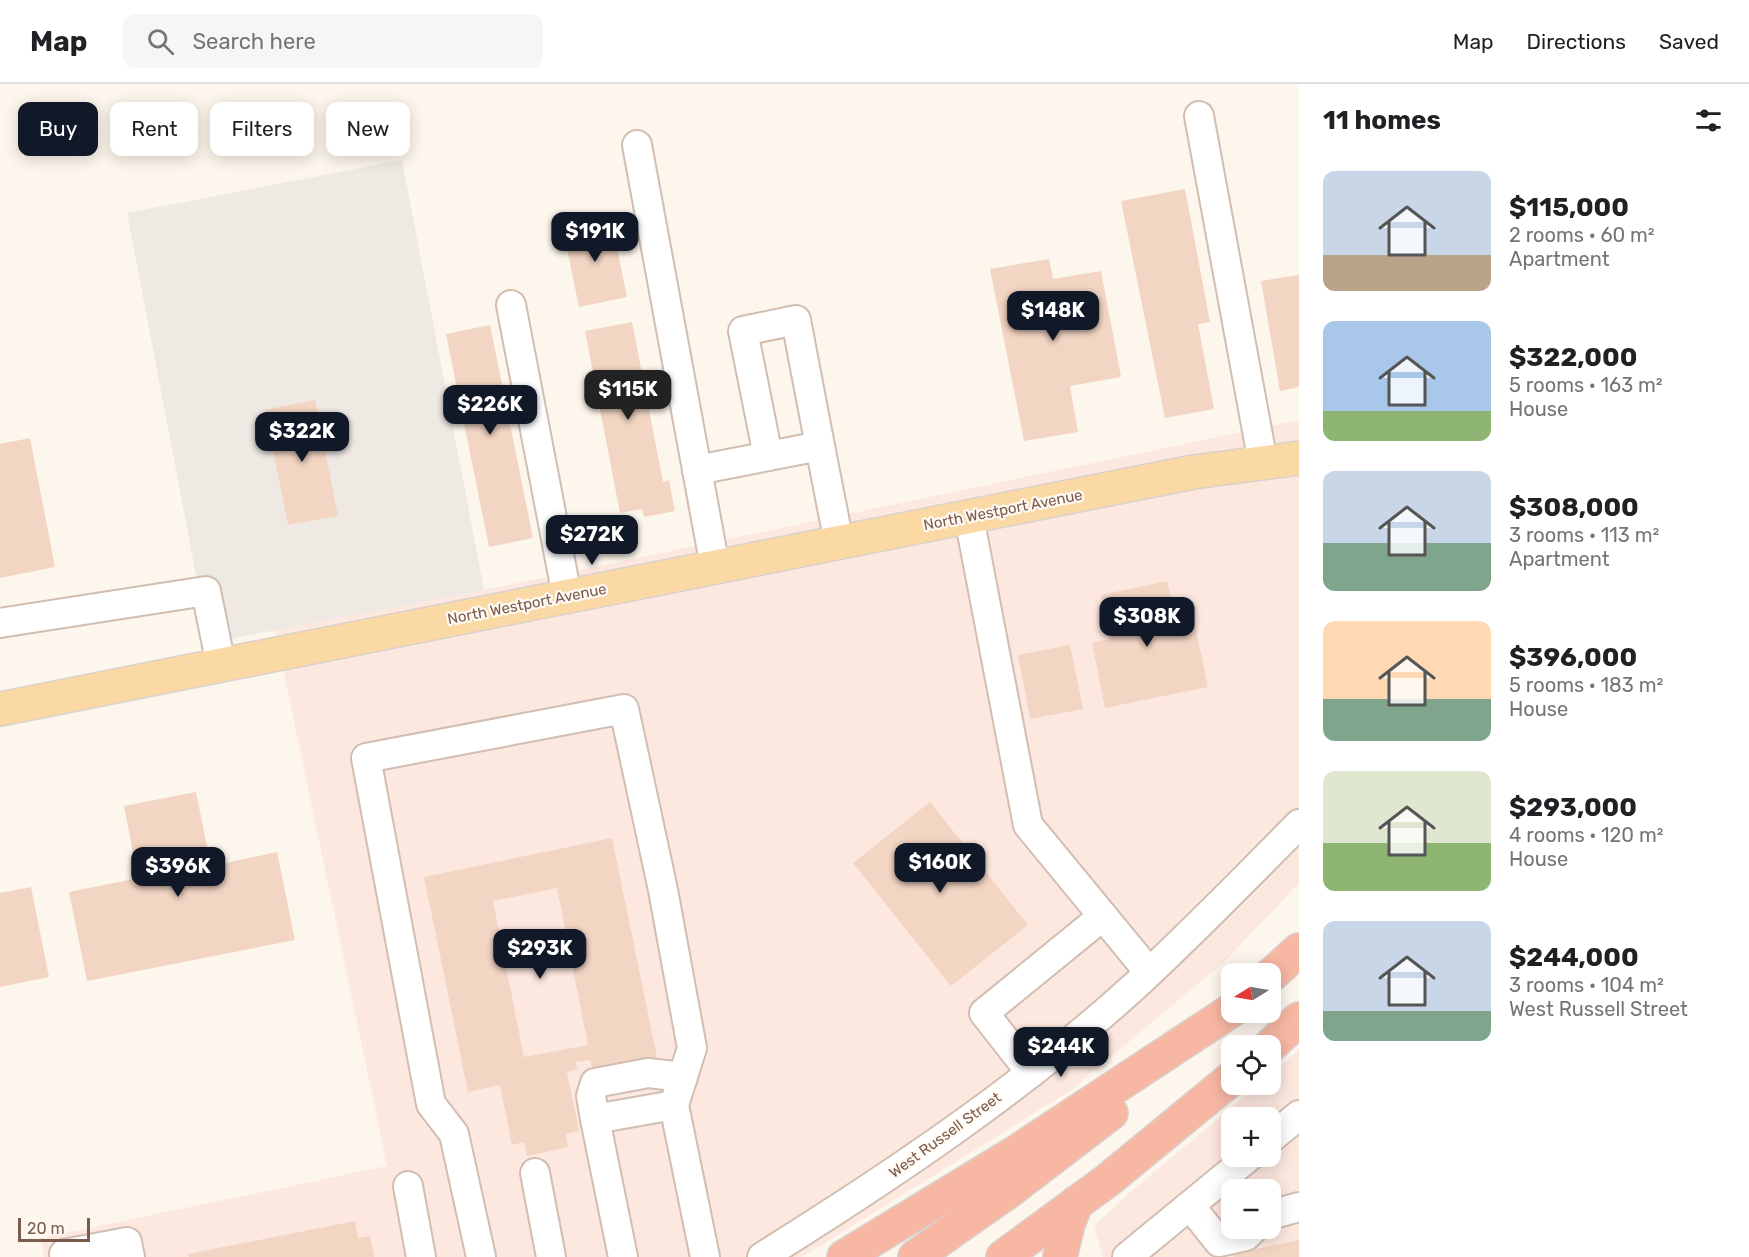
<!DOCTYPE html>
<meta charset="utf-8">
<style>
body{margin:0;font-family:Rubik,sans-serif;background:#f6f6f6;color:#202124;height:100vh;display:flex;flex-direction:column;font-size:22px;white-space:nowrap}
*{box-sizing:border-box;margin:0}
p{font-size:20px;color:#757577}
.icon{flex:none;width:33px;height:33px;fill:none;stroke:currentColor;stroke-width:2;stroke-linecap:round;stroke-linejoin:round}
.map{position:relative;flex:1;overflow:hidden}
.side{display:flex;flex-direction:column;background:#fff;width:450px}
.side>*{flex:none}
.top-card{position:absolute;left:18px;top:18px;width:570px;height:54px;display:flex;gap:12px}
.needle{width:39px;rotate:259deg}
.buttons{position:absolute;left:1221px;top:879px;display:grid;gap:12px}
.buttons a{display:grid;place-items:center;width:60px;height:60px;border-radius:12px;background:#fff;box-shadow:0 3px 15px #0003;font-size:30px}
.scale{position:absolute;left:18px;bottom:15px;width:72px;box-sizing:border-box;padding-left:6px;border:3px solid #7a5c4d;border-top:0;font-size:16px;line-height:21px;white-space:nowrap;color:#7a5c4d;-webkit-text-stroke:4px #fffaf3;paint-order:stroke}
.price{position:absolute;translate:-50% -51px;padding:0 14px;border-radius:12px;background:#111827;color:#fff;font-size:20px;line-height:39px;filter:drop-shadow(0 2px 3px #0008)}
.price::after{content:'';position:absolute;left:50%;top:36px;width:18px;height:14px;margin-left:-9px;background:inherit;clip-path:polygon(0 0,100% 0,50% 100%)}
.price.current{background:#222;color:#fff}
ul{padding:0;list-style:none}
li{display:flex;align-items:center;gap:18px;height:150px;padding:0 24px}
li span{display:grid;place-items:center;flex:none;width:168px;height:120px;border-radius:12px;color:#555}
li>.icon{margin-inline-start:auto}
span .icon{width:72px;height:72px;fill:#fffc;stroke-width:1}
li b{font-size:26px}
h2{display:flex;justify-content:space-between;align-items:center;height:72px;padding:0 24px;font-size:26px}
.pill{padding:0 21px;border-radius:12px;background:#fff;box-shadow:0 3px 15px #0003;font-size:21px;line-height:54px}
.pill.current{background:#111827;color:#fff}
header{display:flex;align-items:center;gap:36px;box-sizing:border-box;height:84px;padding:0 30px;background:#fff;border-bottom:2px solid #e0e0e0}
header strong{font-size:28px}
nav{display:flex;gap:33px;margin-inline-start:auto;font-size:21px}
.search{width:420px;height:54px;background:#f6f6f6;display:flex;align-items:center;gap:15px;box-sizing:border-box;padding:0 21px;border-radius:12px;color:#757577;font-size:22px}
main{display:flex;flex:1;min-height:0}
.map>svg:first-child{display:block}
.commercial{fill:#fde8e0;fill-rule:evenodd}
.industrial{fill:#efe9e4}
.building{fill:#f3d5c3;fill-rule:evenodd}
.lines{fill:none;stroke-linecap:round;stroke-linejoin:round}
.minor-casing{stroke:#d1beb0;stroke-width:32}
.major-casing{stroke:#dad1cd;stroke-width:36}
.highway-casing{stroke:#dad1cd;stroke-width:36}
.minor{stroke:#fff;stroke-width:28}
.major{stroke:#fbd9a5;stroke-width:33}
.highway{stroke:#f7b7a3;stroke-width:33}
.labels{text-anchor:middle;dominant-baseline:central;stroke-width:4.5;stroke-linejoin:round;paint-order:stroke}
.street-label{font-size:15px;fill:#7a5c4d;stroke:#fffaf3}
</style>
<header>
<strong>Map</strong>
<div class="search"><svg class="icon" aria-label="search" viewBox="0 0 24 24"><circle cx="10" cy="10" r="6"/><path d="M15 15l6 6"/></svg>Search here</div>
<nav><a>Map</a><a>Directions</a><a>Saved</a></nav>
</header>
<main>
<div class="map">
<svg width="1299" height="1173" viewBox="0 0 1299 1173">
<rect width="100%" height="100%" fill="#fdf6ec"/>
<g class="commercial">
<path d="M 1299,336 L 1299,799 L 1223,879 L 1070,1007 L 802,1173 L 44,1173 L 41,1154 L 387,1082 L 275,546 L 484,506 Z"/>
<path d="M 1299,966 L 1299,1173 L 1103,1173 L 1094,1142 L 1127,1111 L 1258,1001 L 1270,1000 L 1271,990 ZM 1232,1034 L 1270,1034 L 1270,1072 L 1232,1072 ZM 1232,1106 L 1270,1106 L 1270,1144 L 1232,1144 Z"/>
</g>
<path class="industrial" d="M 402,76 L 484,506 L 209,559 L 127,129 Z"/>
<g class="building">
<path d="M 1185,105 L 1210,238 L 1198,240 L 1214,325 L 1165,334 L 1121,117 Z"/>
<path d="M 611,135 L 627,213 L 579,223 L 563,145 Z"/>
<path d="M 1049,175 L 1053,195 L 1101,187 L 1121,293 L 1070,302 L 1078,348 L 1024,357 L 990,185 Z"/>
<path d="M 1299,191 L 1299,303 L 1280,307 L 1261,197 Z"/>
<path d="M 632,238 L 663,398 L 669,396 L 675,427 L 644,433 L 642,425 L 620,429 L 585,247 Z"/>
<path d="M 490,241 L 533,454 L 489,463 L 446,250 Z"/>
<path d="M 315,316 L 338,432 L 288,441 L 265,326 Z"/>
<path d="M 30,354 L 55,483 L 0,494 L 0,360 Z"/>
<path d="M 1167,497 L 1176,539 L 1194,536 L 1208,603 L 1105,624 L 1092,559 L 1110,555 L 1101,511 Z"/>
<path d="M 1070,561 L 1083,625 L 1030,635 L 1018,571 Z"/>
<path d="M 196,708 L 211,782 L 277,768 L 295,856 L 87,897 L 69,808 L 138,794 L 124,722 Z"/>
<path d="M 930,718 L 1028,841 L 951,902 L 853,779 Z"/>
<path d="M 612,754 L 657,973 L 593,986 L 590,976 L 576,978 L 577,986 L 567,988 L 579,1047 L 566,1050 L 568,1063 L 527,1072 L 524,1058 L 512,1061 L 500,1001 L 468,1008 L 424,793 ZM 557,804 L 588,961 L 524,973 L 493,817 Z"/>
<path d="M 31,803 L 49,893 L 0,903 L 0,809 Z"/>
<path d="M 355,1137 L 358,1154 L 370,1152 L 374,1173 L 189,1173 L 188,1170 Z"/>
<path d="M 1299,1156 L 1299,1173 L 1234,1173 L 1233,1170 Z"/>
</g>
<g class="lines">
<g class="minor-casing">
<g id="minor">
<path d="M 1199,32 L 1261,368"/>
<path d="M 637,61 L 715,483"/>
<path d="M 511,221 L 567,512"/>
<path d="M 768,372 L 743,247 L 796,236 L 820,362"/>
<path d="M 697,386 L 820,362 L 839,459"/>
<path d="M 969,433 L 1028,741 L 1149,888"/>
<path d="M 0,539 L 206,507 L 221,581"/>
<path d="M 1031,989 L 984,929 L 1103,832"/>
<path d="M 595,1035 L 591,1012 L 595,999 L 648,989 L 683,993"/>
<path d="M 1270,1055 L 1299,1031"/>
<path d="M 535,1089 L 551,1173"/>
<path d="M 408,1102 L 421,1173"/>
<path d="M 1191,1123 L 1219,1158 L 1246,1152 L 1254,1144"/>
<path d="M 1270,1131 L 1299,1123"/>
<path d="M 65,1173 L 64,1170 L 127,1158 L 130,1173"/>
<path d="M 481,1173 L 454,1050 L 431,1020 L 366,674 L 624,625 L 663,806 L 692,964 L 674,1021"/>
<path d="M 623,1173 L 595,1035 L 674,1021 L 705,1173"/>
<path d="M 762,1173 C 893,1091 1023,1004 1137,900 C 1193,848 1246,794 1299,740"/>
<path d="M 1127,1173 L 1250,1072"/>
</g>
</g>
<g class="major-casing">
<path id="major" d="M 0,625 L 1194,388 L 1299,374"/>
</g>
<g class="highway-casing">
<g id="highway">
<path d="M 1270,892 L 1299,866"/>
<path d="M 1270,962 L 1299,935"/>
<path d="M 844,1173 L 1015,1069 L 1232,926"/>
<path d="M 915,1173 L 1009,1107 L 1111,1029"/>
<path d="M 1003,1173 L 1108,1096 L 1232,994"/>
<path d="M 1060,1173 L 1068,1140 L 1076,1119"/>
</g>
</g>
<use href="#minor" class="minor"/>
<use href="#major" class="major"/>
<use href="#highway" class="highway"/>
</g>
<g class="labels">
<g class="street-label">
<text transform="translate(1003 426) rotate(-11)">North Westport Avenue</text>
<text transform="translate(527 520) rotate(-11)">North Westport Avenue</text>
<text transform="translate(945 1051) rotate(-36)">West Russell Street</text>
</g>
</g>
</svg>
<div class="buttons">
<a><svg class="needle" viewBox="-14 -14 28 28"><path d="M0-13l5 13h-10z" fill="#e53935"/><path d="M0 13l5-13h-10z" fill="#757577"/></svg></a>
<a><svg class="icon" aria-label="locate" viewBox="0 0 24 24"><circle cx="12" cy="12" r="6"/><path d="M12 2v4M12 18v4M2 12h4M18 12h4"/></svg></a>
<a>+</a>
<a>−</a>
</div>
<div class="scale">20 m</div>
<b class="price" style="left:595px;top:179px">$191K</b>
<b class="price" style="left:1053px;top:258px">$148K</b>
<b class="price current" style="left:628px;top:337px">$115K</b>
<b class="price" style="left:490px;top:352px">$226K</b>
<b class="price" style="left:302px;top:379px">$322K</b>
<b class="price" style="left:592px;top:482px">$272K</b>
<b class="price" style="left:1147px;top:564px">$308K</b>
<b class="price" style="left:940px;top:810px">$160K</b>
<b class="price" style="left:178px;top:814px">$396K</b>
<b class="price" style="left:540px;top:896px">$293K</b>
<b class="price" style="left:1061px;top:994px">$244K</b>
<div class="top-card">
<a class="pill current">Buy</a>
<a class="pill">Rent</a>
<a class="pill">Filters</a>
<a class="pill">New</a>
</div>
</div>
<section class="side">
<h2>11 homes<svg class="icon" aria-label="filters" viewBox="0 0 24 24"><path d="M4 7h16M4 17h16"/><circle cx="9" cy="7" r="2"/><circle cx="15" cy="17" r="2"/></svg></h2>
<ul>
<li><span style="background:linear-gradient(#c9d6e8 70%,#b9a48a 0)"><svg class="icon" aria-label="home" viewBox="0 0 24 24"><path d="M3 11l9-7 9 7M6 9v11h12V9"/></svg></span><div><b>$115,000</b><p>2 rooms · 60 m²</p><p>Apartment</p></div></li>
<li><span style="background:linear-gradient(#a9c7e8 75%,#8fb573 0)"><svg class="icon" aria-label="home" viewBox="0 0 24 24"><path d="M3 11l9-7 9 7M6 9v11h12V9"/></svg></span><div><b>$322,000</b><p>5 rooms · 163 m²</p><p>House</p></div></li>
<li><span style="background:linear-gradient(#c9d6e8 60%,#7fa58c 0)"><svg class="icon" aria-label="home" viewBox="0 0 24 24"><path d="M3 11l9-7 9 7M6 9v11h12V9"/></svg></span><div><b>$308,000</b><p>3 rooms · 113 m²</p><p>Apartment</p></div></li>
<li><span style="background:linear-gradient(#ffd9b3 65%,#7fa58c 0)"><svg class="icon" aria-label="home" viewBox="0 0 24 24"><path d="M3 11l9-7 9 7M6 9v11h12V9"/></svg></span><div><b>$396,000</b><p>5 rooms · 183 m²</p><p>House</p></div></li>
<li><span style="background:linear-gradient(#dfe7d0 60%,#8fb573 0)"><svg class="icon" aria-label="home" viewBox="0 0 24 24"><path d="M3 11l9-7 9 7M6 9v11h12V9"/></svg></span><div><b>$293,000</b><p>4 rooms · 120 m²</p><p>House</p></div></li>
<li><span style="background:linear-gradient(#c9d6e8 75%,#7fa58c 0)"><svg class="icon" aria-label="home" viewBox="0 0 24 24"><path d="M3 11l9-7 9 7M6 9v11h12V9"/></svg></span><div><b>$244,000</b><p>3 rooms · 104 m²</p><p>West Russell Street</p></div></li>
</ul>
</section>
</main>
